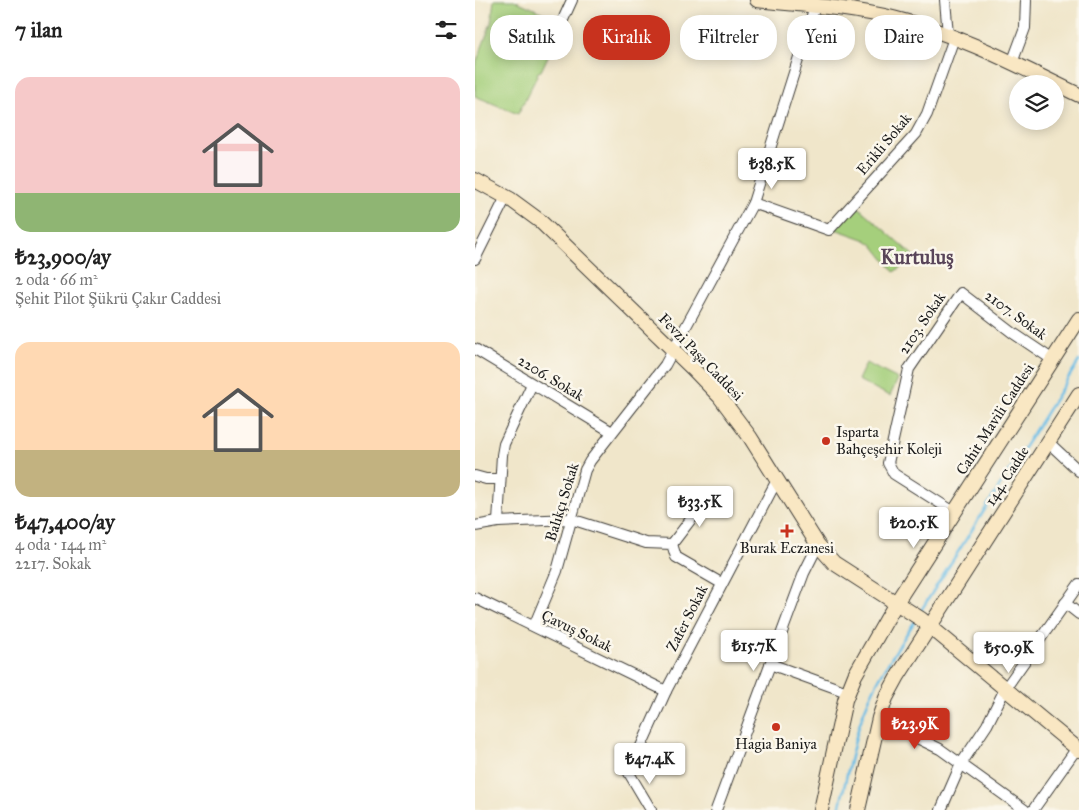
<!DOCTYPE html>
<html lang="tr">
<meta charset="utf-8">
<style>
body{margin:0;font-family:"IM FELL Great Primer",serif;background:#f2f2f2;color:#222;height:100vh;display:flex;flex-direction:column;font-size:19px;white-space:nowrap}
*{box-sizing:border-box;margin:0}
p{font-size:16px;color:#767676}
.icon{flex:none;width:28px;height:28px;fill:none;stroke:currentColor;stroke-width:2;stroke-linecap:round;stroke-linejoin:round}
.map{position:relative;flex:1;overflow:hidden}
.details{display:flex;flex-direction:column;background:#fff;width:475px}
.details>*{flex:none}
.hud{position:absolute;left:15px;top:15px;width:475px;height:45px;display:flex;gap:10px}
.controls{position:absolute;left:534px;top:75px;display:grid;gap:10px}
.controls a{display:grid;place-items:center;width:55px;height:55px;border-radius:50%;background:#fff;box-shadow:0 2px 12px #0003;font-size:25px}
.price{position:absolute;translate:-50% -42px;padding:0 11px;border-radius:5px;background:#fff;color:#222;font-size:16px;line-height:32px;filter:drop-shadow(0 1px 2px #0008)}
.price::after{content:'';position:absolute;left:50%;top:30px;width:15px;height:11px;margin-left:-8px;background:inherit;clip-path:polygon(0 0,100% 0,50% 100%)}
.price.selected{background:#c8321e;color:#fff}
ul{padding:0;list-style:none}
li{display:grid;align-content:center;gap:10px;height:265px;padding:0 15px}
li span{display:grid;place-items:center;height:155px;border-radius:15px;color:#555}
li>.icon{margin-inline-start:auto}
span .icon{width:90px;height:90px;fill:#fffc;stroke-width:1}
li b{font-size:21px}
h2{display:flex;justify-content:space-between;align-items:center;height:60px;padding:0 15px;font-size:21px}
.chip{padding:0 18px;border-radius:20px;background:#fff;box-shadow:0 2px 12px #0003;font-size:18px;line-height:45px}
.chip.selected{background:#c8321e;color:#fff}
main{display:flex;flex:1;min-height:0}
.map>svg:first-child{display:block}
.green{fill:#a5cf7b;stroke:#60764c}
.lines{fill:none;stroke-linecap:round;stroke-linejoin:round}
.stream{stroke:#6abde6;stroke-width:2.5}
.street-casing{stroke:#3c3a36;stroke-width:12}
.secondary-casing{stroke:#3c3a36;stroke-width:16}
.street{stroke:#fff;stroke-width:10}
.secondary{stroke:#f9e7c3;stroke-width:14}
.poi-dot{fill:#c8321e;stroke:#fbf7ec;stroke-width:2}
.labels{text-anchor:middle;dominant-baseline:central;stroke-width:5;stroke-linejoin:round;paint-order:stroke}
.street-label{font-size:15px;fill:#1c1c1c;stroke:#fbf7ec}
.poi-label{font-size:15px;fill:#1c1c1c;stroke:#fbf7ec}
.district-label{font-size:20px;font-weight:bold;fill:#594559;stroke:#fbf7ec}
</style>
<main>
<section class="details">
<h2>7 ilan<svg class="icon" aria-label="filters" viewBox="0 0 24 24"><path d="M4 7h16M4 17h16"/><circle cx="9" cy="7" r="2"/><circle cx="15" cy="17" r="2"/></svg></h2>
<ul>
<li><span style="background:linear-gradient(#f6c9c9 75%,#8fb573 0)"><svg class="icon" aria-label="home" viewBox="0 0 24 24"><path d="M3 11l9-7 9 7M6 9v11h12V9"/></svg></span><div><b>₺23,900/ay</b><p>2 oda · 66 m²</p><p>Şehit Pilot Şükrü Çakır Caddesi</p></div></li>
<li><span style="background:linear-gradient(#ffd9b3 70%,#c2b280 0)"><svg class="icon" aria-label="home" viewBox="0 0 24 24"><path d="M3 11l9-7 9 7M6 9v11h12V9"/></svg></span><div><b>₺47,400/ay</b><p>4 oda · 144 m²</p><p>2217. Sokak</p></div></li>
</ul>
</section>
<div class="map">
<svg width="604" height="810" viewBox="0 0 604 810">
<rect width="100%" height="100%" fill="#fbf7ec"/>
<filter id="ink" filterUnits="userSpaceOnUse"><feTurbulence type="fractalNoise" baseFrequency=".02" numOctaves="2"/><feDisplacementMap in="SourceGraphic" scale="10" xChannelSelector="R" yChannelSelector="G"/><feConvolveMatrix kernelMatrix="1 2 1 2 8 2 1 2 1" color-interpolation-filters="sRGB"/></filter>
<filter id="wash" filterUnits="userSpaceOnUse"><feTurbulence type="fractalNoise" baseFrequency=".0096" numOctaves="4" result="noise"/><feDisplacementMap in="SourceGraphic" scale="20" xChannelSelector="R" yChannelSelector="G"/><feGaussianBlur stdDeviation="1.12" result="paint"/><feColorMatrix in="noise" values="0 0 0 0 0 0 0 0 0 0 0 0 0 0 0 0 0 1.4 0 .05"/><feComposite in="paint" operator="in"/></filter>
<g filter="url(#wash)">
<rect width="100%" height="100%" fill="#f0e6ca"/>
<g class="green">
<path d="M 19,0 L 39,0 L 82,19 L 65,44 L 75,52 L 66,71 L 63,72 L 61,78 L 43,114 L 0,96 L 0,66 L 16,23 Z"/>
<path d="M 382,206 L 440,257 L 419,272 L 398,245 L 391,240 L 360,229 Z"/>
<path d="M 391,363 L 423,379 L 415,396 L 383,380 Z"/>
</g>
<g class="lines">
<g class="stream">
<path d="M 445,612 L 604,361"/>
<path d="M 364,810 C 371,781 376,751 385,723 C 397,686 419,653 440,621"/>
</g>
</g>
</g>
<g filter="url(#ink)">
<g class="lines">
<g class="street-casing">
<g id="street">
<path d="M 470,0 L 473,35"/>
<path d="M 87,22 L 97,0"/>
<path d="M 537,63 L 550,28 L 551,0"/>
<path d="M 278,203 L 354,230 L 441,134 L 452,114 L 479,38"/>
<path d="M 0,259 L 31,197"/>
<path d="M 0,349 L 137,432"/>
<path d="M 573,442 L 604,471"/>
<path d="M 0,476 L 11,479 L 25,479"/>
<path d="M 479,512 L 419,474 L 413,463 L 434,369 L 486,293 L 538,333 L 578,360"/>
<path d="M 23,522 L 27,455 L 29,444 L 57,384"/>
<path d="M 0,526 L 23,522 L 96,519 L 171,543 L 197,544 L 201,557 L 246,583"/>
<path d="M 197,544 L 233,497"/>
<path d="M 0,598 L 191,691"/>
<path d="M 590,603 L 604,614"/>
<path d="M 59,626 L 82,571 L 110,470 L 115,461 L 190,365 L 278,203 L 340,6"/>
<path d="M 295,664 L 372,692"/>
<path d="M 403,719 L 465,749 L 550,810"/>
<path d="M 176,810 L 154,773 L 191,691 L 302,480"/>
<path d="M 241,810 L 329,573 L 343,545"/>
<path d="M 466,810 L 486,764 L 512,725 L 530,689 L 604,584"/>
<path d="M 558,810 L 602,748"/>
</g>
</g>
<g class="secondary-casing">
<g id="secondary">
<path d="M 282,0 C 327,5 374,7 418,18 C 484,34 544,66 604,95"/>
<path d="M 0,180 L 35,199 L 65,221 L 218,369 L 245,397 L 275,437 L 343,545 L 359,563 L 446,619 L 604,750"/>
<path d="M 346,810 L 370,700 L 380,675 L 421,603 L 604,319"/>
<path d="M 383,810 L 404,718 L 411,698 L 423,676 L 604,394"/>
</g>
</g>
<use href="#street" class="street"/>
<use href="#secondary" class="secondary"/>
</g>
</g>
<g class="poi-dot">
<circle cx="351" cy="441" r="5"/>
<path d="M309.5 523.5h5v5h5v5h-5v5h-5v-5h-5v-5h5z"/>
<circle cx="301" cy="727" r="5"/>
</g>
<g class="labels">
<g class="street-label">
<text transform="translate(409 144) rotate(-50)">Erikli Sokak</text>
<text transform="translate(541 315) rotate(36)">2107. Sokak</text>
<text transform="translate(447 323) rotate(-56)">2103. Sokak</text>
<text transform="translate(226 357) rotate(46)">Fevzi Paşa Caddesi</text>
<text transform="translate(76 378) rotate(31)">2206. Sokak</text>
<text transform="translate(520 419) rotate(-57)">Cahit Mavili Caddesi</text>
<text transform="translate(532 476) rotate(-57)">144. Cadde</text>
<text transform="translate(87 502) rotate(-73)">Balıkçı Sokak</text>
<text transform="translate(212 618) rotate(-63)">Zafer Sokak</text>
<text transform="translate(102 631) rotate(26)">Çavuş Sokak</text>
</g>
<g class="poi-label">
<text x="361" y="432" text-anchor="start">Isparta<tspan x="361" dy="17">Bahçeşehir Koleji</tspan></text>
<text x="312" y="548">Burak Eczanesi</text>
<text x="301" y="744">Hagia Baniya</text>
</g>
<g class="district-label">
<text x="442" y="257">Kurtuluş</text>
</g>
</g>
</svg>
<div class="controls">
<a><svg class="icon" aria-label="layers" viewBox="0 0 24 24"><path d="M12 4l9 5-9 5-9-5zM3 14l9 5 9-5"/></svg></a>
</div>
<b class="price" style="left:297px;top:190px">₺38.5K</b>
<b class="price" style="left:225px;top:528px">₺33.5K</b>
<b class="price" style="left:439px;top:549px">₺20.5K</b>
<b class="price" style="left:279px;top:672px">₺15.7K</b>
<b class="price" style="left:534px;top:674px">₺50.9K</b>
<b class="price selected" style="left:440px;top:750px">₺23.9K</b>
<b class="price" style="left:175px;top:785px">₺47.4K</b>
<div class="hud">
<a class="chip">Satılık</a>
<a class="chip selected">Kiralık</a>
<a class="chip">Filtreler</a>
<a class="chip">Yeni</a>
<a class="chip">Daire</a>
</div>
</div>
</main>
